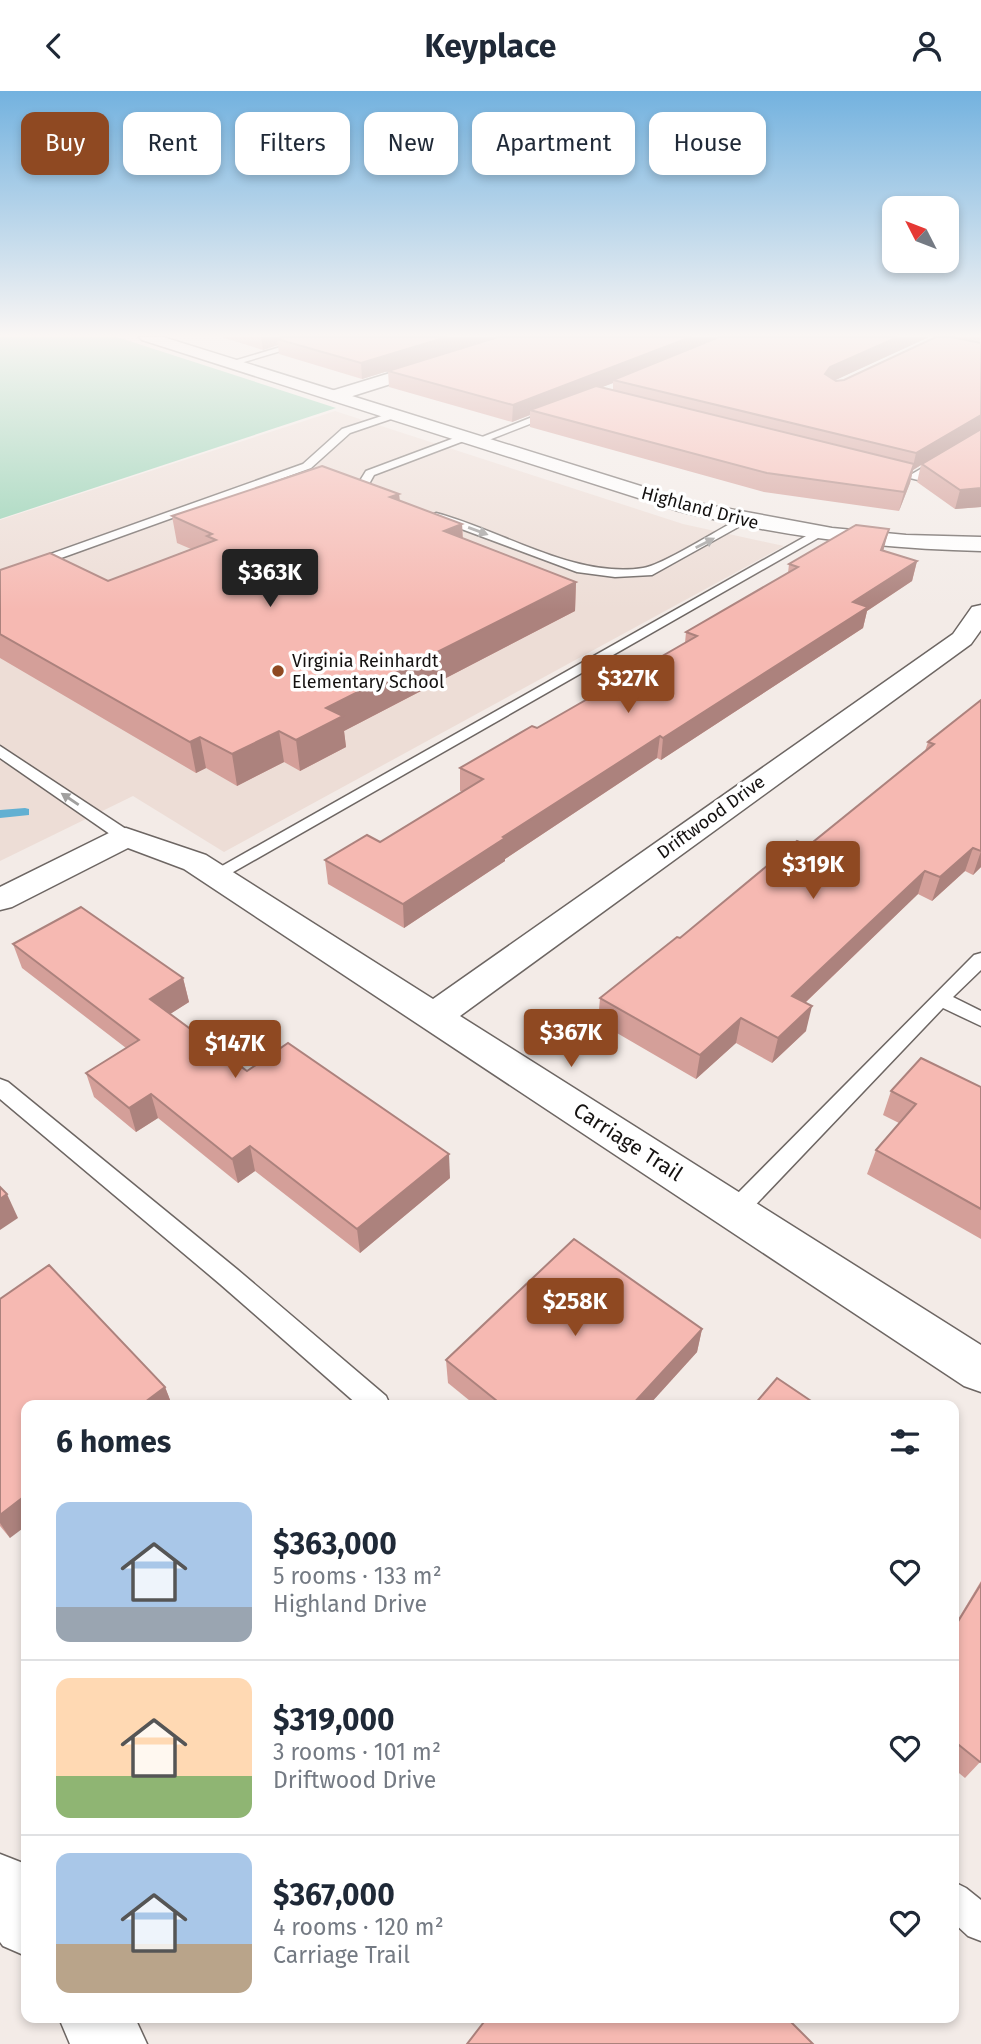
<!DOCTYPE html>
<meta charset="utf-8">
<style>
body{margin:0;font-family:"Fira Sans",sans-serif;background:#f6f6f7;color:#1f2937;height:100vh;display:flex;flex-direction:column;font-size:26px;white-space:nowrap}
*{box-sizing:border-box;margin:0}
p{font-size:23px;color:#747a83}
.icon{flex:none;width:38px;height:38px;fill:none;stroke:currentColor;stroke-width:2;stroke-linecap:round;stroke-linejoin:round}
.map{position:relative;flex:1;overflow:hidden}
.sheet{position:absolute;left:21px;top:1309px;width:938px;height:623px;display:flex;flex-direction:column;background:#fff;border-radius:14px;box-shadow:0 4px 10px #0003}
.sheet>*{flex:none}
.banner{position:absolute;left:21px;top:21px;width:940px;height:63px;display:flex;gap:14px}
.needle{width:46px;rotate:312deg}
.controls{position:absolute;left:882px;top:105px;display:grid;gap:14px}
.controls a{display:grid;place-items:center;width:77px;height:77px;border-radius:14px;background:#fff;box-shadow:0 4px 10px #0003;font-size:35px}
.price{position:absolute;translate:-50% -60px;padding:0 16px;border-radius:7px;background:#8f4922;color:#fff;font-size:23px;line-height:46px;filter:drop-shadow(0 2px 4px #0008)}
.price::after{content:'';position:absolute;left:50%;top:42px;width:21px;height:16px;margin-left:-10px;background:inherit;clip-path:polygon(0 0,100% 0,50% 100%)}
.price.on{background:#222;color:#fff}
ul{padding:0;list-style:none}
li{display:flex;align-items:center;gap:21px;height:175px;padding:0 35px}
li+li{border-top:2px solid #e0e1e3}
li span{display:grid;place-items:center;flex:none;width:196px;height:140px;border-radius:14px;color:#555}
li>.icon{margin-inline-start:auto}
span .icon{width:84px;height:84px;fill:#fffc;stroke-width:1}
li b{font-size:30px}
h2{display:flex;justify-content:space-between;align-items:center;height:84px;padding:0 35px;font-size:30px}
.pill{padding:0 24px;border-radius:14px;background:#fff;box-shadow:0 4px 10px #0003;font-size:24px;line-height:63px}
.pill.on{background:#8f4922;color:#fff}
header{display:flex;justify-content:space-between;align-items:center;height:91px;padding:0 35px;background:#fff;font-size:32px;font-weight:700}
.map>svg:first-child{display:block}
.built{fill:#edddd6}
.green{fill:#8fd0b0}
.lines{fill:none;stroke-linecap:round;stroke-linejoin:round}
.stream{fill:#63b0d2;fill-rule:evenodd}
.service-casing{stroke:#6d6663;stroke-width:3}
.minor-casing{stroke:#6d6663;stroke-width:3}
.tertiary-casing{stroke:#6d6663;stroke-width:3}
.service{fill:#fff;fill-rule:evenodd}
.minor{fill:#fff;fill-rule:evenodd}
.tertiary{fill:#fff;fill-rule:evenodd}
.wall{fill:#d49f99;fill-rule:evenodd}
.shaded-wall{fill:#ac827d}
.building{fill:#f6b9b2;stroke:#ac827d;stroke-width:2}
.oneway{fill:#a1a09f}
.poi-dot{fill:#8f4922;stroke:#fff;stroke-width:2.5}
.labels{text-anchor:middle;dominant-baseline:central;stroke-width:7;stroke-linejoin:round;paint-order:stroke}
.far-street-label{font-size:18px;fill:#141110;stroke:#fff}
.far-poi-label{font-size:18px;fill:#141110;stroke:#fff;text-anchor:start}
.street-label{font-size:21px;fill:#141110;stroke:#fff}
</style>
<header><svg class="icon" aria-label="back" viewBox="0 0 24 24"><path d="M15 5l-7 7 7 7"/></svg>Keyplace<svg class="icon" aria-label="person" viewBox="0 0 24 24"><circle cx="12" cy="8" r="4"/><path d="M4 21q1-7 8-7t8 7"/></svg></header>
<div class="map">
<svg width="981" height="1953" viewBox="0 0 981 1953">
<rect width="100%" height="100%" fill="#f3ebe7"/>
<path class="built" d="M 335,320 L 683,433 L 784,455 L 224,761 L 133,705 L 0,770 L 0,429 Z"/>
<path class="green" d="M 0,246 L 117,246 L 336,317 L 0,428 Z"/>
<g class="lines">
<path class="stream" d="M 25,717 L 29,718 L 29,724 L 0,727 L 0,719 Z"/>
<g class="service-casing">
<g id="service">
<path d="M 314,246 L 328,246 L 234,274 L 227,272 Z"/>
<path d="M 555,317 L 558,318 L 558,322 L 481,352 L 472,350 Z"/>
<path d="M 394,321 L 397,322 L 397,326 L 350,342 L 311,377 L 0,489 L 0,481 L 303,373 L 342,338 Z"/>
<path d="M 465,343 L 469,344 L 469,348 L 374,384 L 369,393 L 375,399 L 386,403 L 386,407 L 367,403 L 358,393 L 366,380 Z"/>
<path d="M 981,343 L 981,350 L 918,389 L 878,379 L 883,376 L 912,383 Z"/>
<path d="M 436,422 C 501,439 575,488 643,477 C 661,475 719,438 739,428 L 749,430 L 652,484 L 615,486 L 577,481 L 432,427 L 430,425 Z"/>
<path d="M 815,440 L 825,443 L 221,788 L 209,788 L 206,784 Z"/>
<path d="M 0,655 L 132,742 L 135,746 L 132,750 L 120,750 L 0,667 Z"/>
<path d="M 981,862 L 981,879 L 953,906 L 981,920 L 981,935 L 943,917 L 743,1127 L 735,1129 L 727,1127 L 723,1120 L 727,1113 L 974,864 Z"/>
<path d="M 0,988 L 8,991 L 238,1179 L 386,1305 L 390,1314 L 358,1314 L 220,1193 L 0,1008 Z"/>
<path d="M 954,1791 L 966,1797 L 981,1809 L 981,1850 L 968,1845 L 954,1832 Z"/>
</g>
</g>
<g class="minor-casing">
<g id="minor">
<path d="M 508,246 L 533,246 L 530,249 L 340,309 L 334,310 L 325,305 L 328,301 Z"/>
<path d="M 981,514 L 981,539 L 971,553 L 460,925 L 981,1254 L 981,1301 L 964,1295 L 184,778 L 128,757 L 12,816 L 0,819 L 0,796 L 115,739 L 126,737 L 206,764 L 433,908 L 953,543 L 972,516 Z"/>
<path d="M 0,1763 L 23,1772 L 26,1777 L 26,1865 L 3,1855 L 0,1851 Z"/>
<path d="M 59,1927 L 135,1927 L 147,1953 L 70,1953 Z"/>
</g>
</g>
<g class="tertiary-casing">
<path id="tertiary" d="M 139,246 L 163,246 L 692,411 L 832,437 L 906,444 L 981,446 L 981,460 C 878,458 778,445 679,420 L 142,249 Z"/>
</g>
<use href="#service" class="service"/>
<use href="#minor" class="minor"/>
<use href="#tertiary" class="tertiary"/>
</g>
<g class="wall">
<path d="M 221,246 L 929,246 L 835,289 L 836,290 L 844,289 L 957,247 L 957,246 L 981,246 L 981,416 L 955,418 L 917,391 L 921,374 L 913,379 L 910,392 L 899,420 L 764,401 L 530,336 L 530,324 L 512,331 L 389,296 L 388,280 L 362,288 L 279,263 L 278,254 L 263,259 ZM 613,292 L 613,299 L 602,296 Z"/>
<path d="M 399,403 L 400,410 L 462,433 L 463,447 L 576,491 L 575,520 L 344,640 L 346,656 L 300,680 L 284,671 L 237,695 L 206,677 L 196,682 L 0,567 L 0,479 L 108,490 L 191,458 L 177,452 L 172,425 Z"/>
<path d="M 884,457 L 883,460 L 917,470 L 912,490 L 867,520 L 863,537 L 661,669 L 657,667 L 505,768 L 505,770 L 404,837 L 328,793 L 325,769 L 380,751 L 463,701 L 460,700 L 460,677 L 537,637 L 685,552 L 686,541 L 788,482 L 789,473 Z"/>
<path d="M 981,609 L 981,776 L 973,784 L 965,780 L 932,810 L 918,803 L 805,912 L 806,940 L 772,972 L 736,952 L 696,988 L 598,931 L 600,907 L 680,847 L 808,755 L 925,660 L 928,651 Z"/>
<path d="M 13,853 L 183,887 L 189,911 L 170,923 L 247,980 L 450,1087 L 360,1162 L 255,1080 L 238,1092 L 158,1027 L 136,1041 L 94,1006 L 86,982 L 126,957 L 22,877 Z"/>
<path d="M 981,996 L 981,1148 L 867,1083 L 876,1059 L 899,1032 L 883,1024 L 891,1000 Z"/>
<path d="M 0,1208 L 165,1296 L 172,1314 L 26,1314 L 10,1447 L 0,1435 Z"/>
<path d="M 702,1238 L 697,1261 L 649,1314 L 475,1314 L 448,1292 L 446,1269 Z"/>
<path d="M 981,1490 L 981,1670 L 965,1687 L 954,1678 L 954,1535 Z"/>
</g>
<g class="shaded-wall">
<path d="M 261,246 L 305,246 L 277,248 L 278,254 L 263,259 Z"/>
<path d="M 447,246 L 499,246 L 362,288 L 361,272 Z"/>
<path d="M 691,246 L 730,246 L 613,289 L 613,292 L 538,321 L 530,319 L 530,324 L 512,331 L 513,314 Z"/>
<path d="M 898,246 L 929,246 L 827,293 L 825,283 L 830,276 Z"/>
<path d="M 981,324 L 981,341 L 922,373 L 921,374 L 913,379 L 910,392 L 899,420 L 904,401 L 912,380 L 916,362 Z"/>
<path d="M 981,397 L 981,416 L 955,418 L 960,399 Z"/>
<path d="M 399,403 L 401,429 L 390,406 Z"/>
<path d="M 462,433 L 463,460 L 444,440 Z"/>
<path d="M 889,438 L 884,457 L 876,479 L 881,459 Z"/>
<path d="M 917,470 L 912,490 L 867,520 L 863,537 L 661,669 L 663,647 L 853,511 Z"/>
<path d="M 576,491 L 575,520 L 344,640 L 346,656 L 300,680 L 296,649 L 326,617 Z"/>
<path d="M 279,640 L 284,671 L 237,695 L 232,663 Z"/>
<path d="M 660,645 L 657,667 L 505,768 L 505,770 L 404,837 L 403,813 L 503,746 Z"/>
<path d="M 200,646 L 206,677 L 196,682 L 190,651 Z"/>
<path d="M 973,757 L 965,780 L 932,810 L 940,786 Z"/>
<path d="M 981,760 L 981,776 L 973,784 Z"/>
<path d="M 925,780 L 918,803 L 787,929 L 792,905 Z"/>
<path d="M 183,887 L 189,911 L 156,932 L 150,908 Z"/>
<path d="M 812,915 L 806,940 L 772,972 L 778,947 Z"/>
<path d="M 741,927 L 736,952 L 696,988 L 700,964 Z"/>
<path d="M 151,1003 L 158,1027 L 136,1041 L 129,1017 Z"/>
<path d="M 250,1055 L 255,1080 L 238,1092 L 232,1068 Z"/>
<path d="M 449,1063 L 450,1087 L 360,1162 L 357,1138 Z"/>
<path d="M 7,1103 L 18,1127 L 0,1139 L 0,1108 Z"/>
<path d="M 702,1238 L 697,1261 L 649,1314 L 632,1314 Z"/>
<path d="M 165,1296 L 172,1314 L 141,1314 Z"/>
<path d="M 26,1404 L 26,1435 L 10,1447 L 0,1432 L 0,1424 Z"/>
</g>
<g class="building">
<path d="M 282,246 L 447,246 L 361,272 L 277,248 Z"/>
<path d="M 498,246 L 691,246 L 513,314 L 388,280 Z"/>
<path d="M 719,246 L 898,246 L 830,276 L 825,283 L 836,290 L 844,289 L 936,246 L 951,246 L 981,252 L 981,324 L 916,362 L 613,289 Z"/>
<path d="M 596,295 L 914,373 L 904,401 L 767,382 L 530,319 Z"/>
<path d="M 981,338 L 981,397 L 960,399 L 922,373 Z"/>
<path d="M 322,375 L 399,403 L 390,406 L 462,433 L 444,440 L 576,491 L 326,617 L 343,625 L 296,649 L 279,640 L 232,663 L 200,646 L 190,651 L 0,543 L 0,479 L 50,462 L 108,490 L 216,449 L 207,445 L 212,443 L 172,425 Z"/>
<path d="M 856,434 L 889,438 L 881,459 L 917,470 L 853,511 L 868,516 L 663,647 L 660,645 L 503,746 L 505,747 L 403,813 L 325,769 L 367,744 L 380,751 L 483,688 L 460,677 L 532,635 L 537,637 L 697,545 L 686,541 L 798,476 L 789,473 Z"/>
<path d="M 981,609 L 981,760 L 973,757 L 940,786 L 925,780 L 792,905 L 812,915 L 778,947 L 741,927 L 700,964 L 600,907 L 677,846 L 680,847 L 797,750 L 808,755 L 934,653 L 928,651 Z"/>
<path d="M 81,816 L 183,887 L 150,908 L 247,980 L 288,952 L 449,1063 L 357,1138 L 250,1055 L 232,1068 L 151,1003 L 129,1017 L 86,982 L 139,949 L 13,853 Z"/>
<path d="M 921,967 L 981,996 L 981,1118 L 876,1059 L 916,1013 L 891,1000 Z"/>
<path d="M 0,1096 L 7,1103 L 0,1108 Z"/>
<path d="M 574,1148 L 702,1238 L 632,1314 L 502,1314 L 446,1269 Z"/>
<path d="M 49,1174 L 165,1296 L 141,1314 L 26,1314 L 26,1404 L 0,1424 L 0,1208 Z"/>
<path d="M 777,1287 L 817,1314 L 754,1314 Z"/>
<path d="M 981,1493 L 981,1670 L 980,1671 L 954,1650 L 954,1537 Z"/>
<path d="M 487,1927 L 787,1927 L 813,1953 L 467,1953 Z"/>
</g>
<defs><path id="oneway-solid" d="M-6-.8H1V-3.2L6.5 0L1 3.2V.8H-6Z" transform="scale(1.75)"/></defs>
<g class="oneway">
<use href="#oneway-solid" transform="translate(478 440) rotate(20)"/>
<use href="#oneway-solid" transform="translate(705 452) rotate(-27)"/>
<use href="#oneway-solid" transform="translate(70 708) rotate(-146)"/>
</g>
<linearGradient id="sky" x2="0" y2="1"><stop stop-color="#73b2df"/><stop offset="0.47" stop-color="#faf6f4"/><stop offset="1" stop-color="#faf6f4" stop-opacity="0"/></linearGradient>
<rect width="981" height="519" fill="url(#sky)"/>
<circle class="poi-dot" cx="278" cy="580" r="7"/>
<g class="labels">
<g class="far-street-label">
<text transform="translate(700 417) rotate(15)">Highland Drive</text>
<text transform="translate(711 726) rotate(-36)">Driftwood Drive</text>
</g>
<g class="far-poi-label">
<text x="292" y="570">Virginia Reinhardt<tspan x="292" dy="21">Elementary School</tspan></text>
</g>
<g class="street-label">
<text transform="translate(628 1051) rotate(33)">Carriage Trail</text>
</g>
</g>
</svg>
<div class="controls">
<a><svg class="needle" viewBox="-14 -14 28 28"><path d="M0-13l5 13h-10z" fill="#e53935"/><path d="M0 13l5-13h-10z" fill="#747a83"/></svg></a>
</div>
<b class="price on" style="left:270px;top:518px">$363K</b>
<b class="price" style="left:628px;top:624px">$327K</b>
<b class="price" style="left:813px;top:810px">$319K</b>
<b class="price" style="left:571px;top:978px">$367K</b>
<b class="price" style="left:235px;top:989px">$147K</b>
<b class="price" style="left:575px;top:1247px">$258K</b>
<div class="banner">
<a class="pill on">Buy</a>
<a class="pill">Rent</a>
<a class="pill">Filters</a>
<a class="pill">New</a>
<a class="pill">Apartment</a>
<a class="pill">House</a>
</div>
<section class="sheet">
<h2>6 homes<svg class="icon" aria-label="filters" viewBox="0 0 24 24"><path d="M4 7h16M4 17h16"/><circle cx="9" cy="7" r="2"/><circle cx="15" cy="17" r="2"/></svg></h2>
<ul>
<li><span style="background:linear-gradient(#a9c7e8 75%,#9aa5b1 0)"><svg class="icon" aria-label="home" viewBox="0 0 24 24"><path d="M3 11l9-7 9 7M6 9v11h12V9"/></svg></span><div><b>$363,000</b><p>5 rooms · 133 m²</p><p>Highland Drive</p></div><svg class="icon" aria-label="heart" viewBox="0 0 24 24"><path d="M12 20l-8-8c-3-5 5-10 8-4 3-6 11-1 8 4z"/></svg></li>
<li><span style="background:linear-gradient(#ffd9b3 70%,#8fb573 0)"><svg class="icon" aria-label="home" viewBox="0 0 24 24"><path d="M3 11l9-7 9 7M6 9v11h12V9"/></svg></span><div><b>$319,000</b><p>3 rooms · 101 m²</p><p>Driftwood Drive</p></div><svg class="icon" aria-label="heart" viewBox="0 0 24 24"><path d="M12 20l-8-8c-3-5 5-10 8-4 3-6 11-1 8 4z"/></svg></li>
<li><span style="background:linear-gradient(#a9c7e8 65%,#b9a48a 0)"><svg class="icon" aria-label="home" viewBox="0 0 24 24"><path d="M3 11l9-7 9 7M6 9v11h12V9"/></svg></span><div><b>$367,000</b><p>4 rooms · 120 m²</p><p>Carriage Trail</p></div><svg class="icon" aria-label="heart" viewBox="0 0 24 24"><path d="M12 20l-8-8c-3-5 5-10 8-4 3-6 11-1 8 4z"/></svg></li>
</ul>
</section>
</div>
